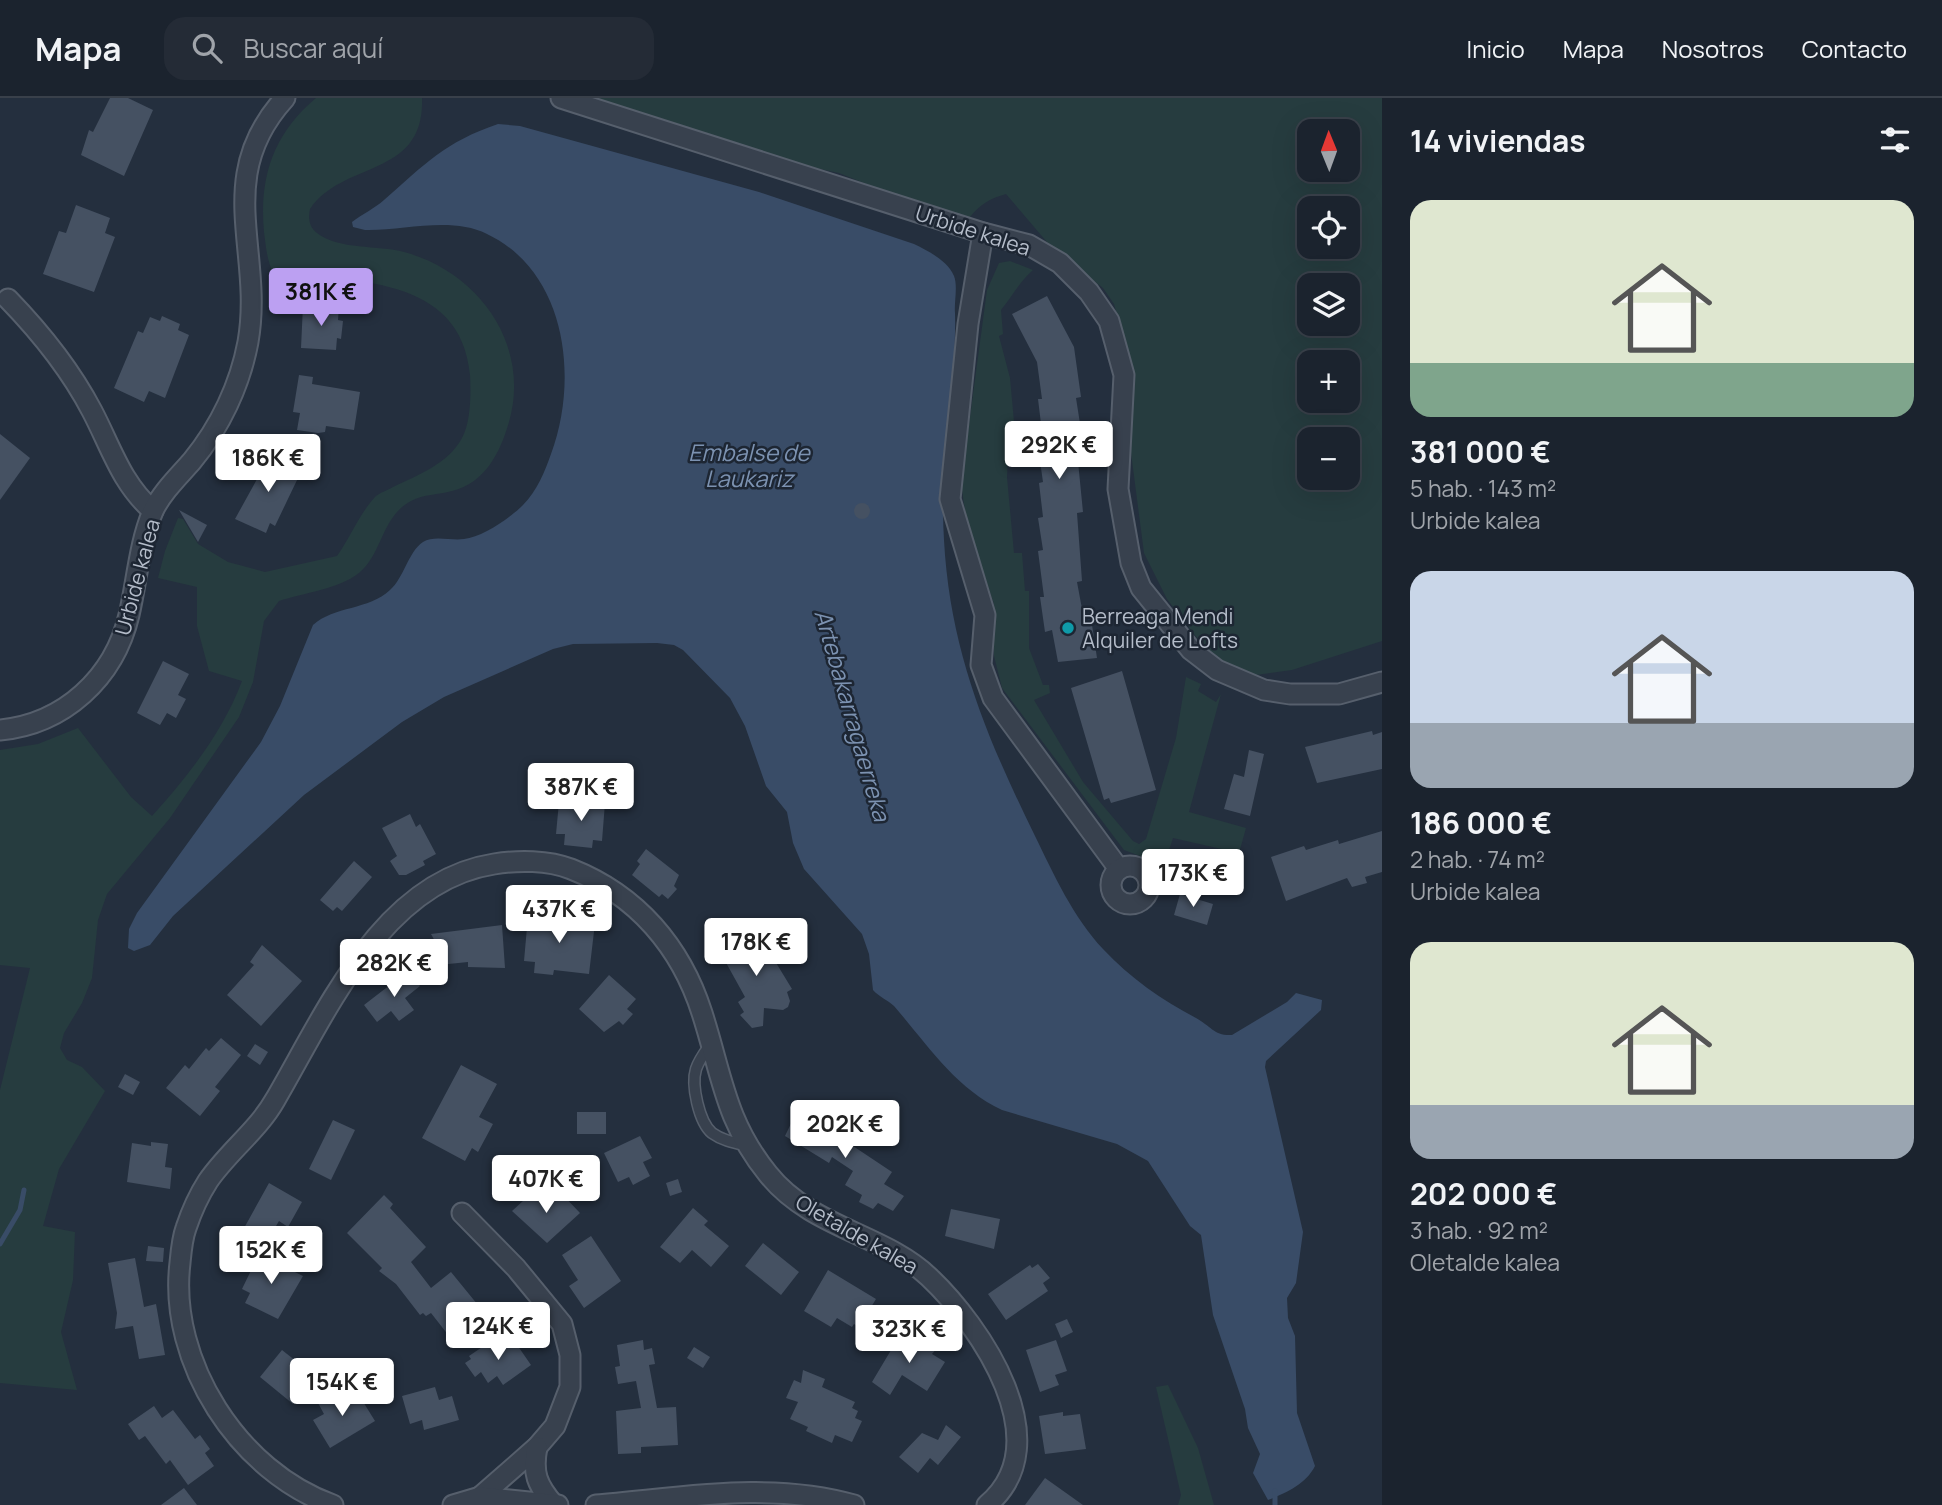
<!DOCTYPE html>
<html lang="es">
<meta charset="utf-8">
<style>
body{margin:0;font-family:Manrope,sans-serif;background:#242b36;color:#f1f3f6;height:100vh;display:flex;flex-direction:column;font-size:26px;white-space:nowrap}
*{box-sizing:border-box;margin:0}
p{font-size:23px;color:#a0a4aa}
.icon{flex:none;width:38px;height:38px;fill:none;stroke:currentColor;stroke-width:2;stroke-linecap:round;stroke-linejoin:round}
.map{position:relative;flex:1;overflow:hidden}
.side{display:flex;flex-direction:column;background:#1b232e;width:560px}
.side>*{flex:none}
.needle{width:46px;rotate:359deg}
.tools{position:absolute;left:1297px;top:21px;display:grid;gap:14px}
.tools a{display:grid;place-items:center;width:63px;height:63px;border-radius:14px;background:#1b232e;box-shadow:0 7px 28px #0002,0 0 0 2px #39404a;font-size:35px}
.price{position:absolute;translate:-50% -60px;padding:0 16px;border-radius:7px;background:#fff;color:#222;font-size:23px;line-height:46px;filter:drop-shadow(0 2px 4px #0008)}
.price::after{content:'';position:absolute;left:50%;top:42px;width:21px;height:16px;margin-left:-10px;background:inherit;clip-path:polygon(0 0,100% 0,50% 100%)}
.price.selected{background:#bca0f2;color:#111}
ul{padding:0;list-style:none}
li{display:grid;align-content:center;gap:14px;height:371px;padding:0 28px}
li span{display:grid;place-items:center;height:217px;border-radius:21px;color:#555}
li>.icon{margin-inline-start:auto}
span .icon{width:126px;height:126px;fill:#fffc;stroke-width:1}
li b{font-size:30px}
h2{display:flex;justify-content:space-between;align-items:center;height:84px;padding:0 28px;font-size:30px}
header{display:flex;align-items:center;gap:42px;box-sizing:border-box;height:98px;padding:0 35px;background:#1b232e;border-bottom:2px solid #39404a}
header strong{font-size:33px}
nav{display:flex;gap:38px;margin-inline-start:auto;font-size:24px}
.search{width:490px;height:63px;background:#242b36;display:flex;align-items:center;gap:18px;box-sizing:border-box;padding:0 24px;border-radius:21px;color:#a0a4aa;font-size:26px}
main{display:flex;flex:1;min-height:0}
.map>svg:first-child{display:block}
.green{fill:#263c3f;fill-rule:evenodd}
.water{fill:#394c67}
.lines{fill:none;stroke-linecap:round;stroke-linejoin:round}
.stream{stroke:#394c67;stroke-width:5}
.building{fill:#455162}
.lane-casing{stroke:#565f6c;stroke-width:13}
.street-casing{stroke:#565f6c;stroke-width:23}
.lane{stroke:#38414e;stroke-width:10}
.street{stroke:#38414e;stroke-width:19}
.culture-dot{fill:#0f9aa8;stroke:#1d2633;stroke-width:2.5}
.labels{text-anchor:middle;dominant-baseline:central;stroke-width:5;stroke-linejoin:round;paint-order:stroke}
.street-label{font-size:21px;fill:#b4bcc9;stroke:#1d2633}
.poi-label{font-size:21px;fill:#b4bcc9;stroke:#1d2633;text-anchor:start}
.water-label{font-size:23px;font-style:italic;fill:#7c92b1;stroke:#1d2633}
</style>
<header>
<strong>Mapa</strong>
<div class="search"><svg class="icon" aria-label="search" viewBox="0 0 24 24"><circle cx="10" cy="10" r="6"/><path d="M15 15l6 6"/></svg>Buscar aquí</div>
<nav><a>Inicio</a><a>Mapa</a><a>Nosotros</a><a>Contacto</a></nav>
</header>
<main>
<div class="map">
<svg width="1382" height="1407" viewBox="0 0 1382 1407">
<rect width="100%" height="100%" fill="#242f3e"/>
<g class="green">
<path d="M 316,0 L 422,0 C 425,80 343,62 310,111 C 308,120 309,129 317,135 C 339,152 378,147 404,154 C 479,174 531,247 509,324 C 500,355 485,385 452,393 C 438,397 424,396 411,403 C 381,419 383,455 359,475 C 339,491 303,495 279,503 L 264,523 L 253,584 L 239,619 L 170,720 L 107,796 L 98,822 L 92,880 L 82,905 L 64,935 L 60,950 L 67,962 L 82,969 L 105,993 L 59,1071 L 43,1128 L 75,1134 L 73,1182 L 61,1234 L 77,1292 L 0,1285 L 0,992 L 30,870 L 0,867 L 0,652 L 38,646 L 78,630 L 131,699 L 152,718 C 188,678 223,634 242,583 L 209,573 L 197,528 L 197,489 L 158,480 L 165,453 L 178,420 L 183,421 L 198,446 L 228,464 L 265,474 L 337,458 C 350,440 360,415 375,399 C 379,395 388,392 393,389 C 418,377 448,366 462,340 C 471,324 471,295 470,277 C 461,176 350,183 274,176 C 267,164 266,149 264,134 C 259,80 273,36 316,0 Z"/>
<path d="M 566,0 L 1382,0 L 1382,543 L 1292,572 L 1256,577 L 1234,572 L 1201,545 L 1167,501 L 1144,455 L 1127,324 L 1121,231 L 1114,206 L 1103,190 L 1052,150 L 1006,96 C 991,100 979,107 970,119 L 964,120 L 916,106 L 839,75 L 757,58 ZM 1309,33 L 1348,33 L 1348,72 L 1309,72 ZM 1309,110 L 1348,110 L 1348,149 L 1309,149 ZM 1309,187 L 1348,187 L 1348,226 L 1309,226 ZM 1309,264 L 1348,264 L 1348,303 L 1309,303 ZM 1309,341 L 1348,341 L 1348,380 L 1309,380 Z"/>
<path d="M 1010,163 L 1033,172 C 1020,183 1012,199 1001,212 L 1003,236 L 999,238 L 1010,280 L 1017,356 L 1008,357 L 1007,379 L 1014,455 L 1022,455 L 1025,493 L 1029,493 L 1029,550 L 1043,587 L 1049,587 L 1050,595 L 1034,602 L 1083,684 L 1133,743 L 1139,746 L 1146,741 L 1176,640 L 1186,579 L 1201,586 L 1198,593 L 1216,604 L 1221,596 L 1189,714 L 1246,730 L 1239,755 L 1173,740 L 1164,767 L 1124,752 L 1002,590 L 994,558 L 994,506 L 967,426 L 961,386 L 987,192 L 999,165 Z"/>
<path d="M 1168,1287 L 1198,1350 L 1214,1407 L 1178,1407 L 1181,1397 L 1156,1289 Z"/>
</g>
<path class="water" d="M 498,26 L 520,28 L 759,94 L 914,146 C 928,153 947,162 954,178 C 958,188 954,204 955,215 C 957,291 939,366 944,442 C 950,553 987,640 1035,738 C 1054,777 1073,819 1103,851 C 1130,880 1162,902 1196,920 C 1211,928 1214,938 1232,937 L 1287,904 L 1296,895 L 1322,902 L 1321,912 L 1266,963 L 1265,969 L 1303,1134 L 1296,1185 L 1287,1200 L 1288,1220 L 1295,1238 L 1297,1315 L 1315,1368 C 1306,1386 1286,1395 1268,1402 L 1253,1375 L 1260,1356 L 1248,1330 L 1245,1311 L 1213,1217 L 1201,1137 L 1190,1128 L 1148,1063 L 1117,1046 L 1002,1012 C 955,990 927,946 894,908 C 888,902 879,899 873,892 L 869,856 L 862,836 L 804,771 L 793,745 L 787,714 L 766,688 L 745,628 L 730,600 L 683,552 L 674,547 L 657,545 L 573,546 L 553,551 L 444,599 L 402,624 L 304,697 L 173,818 L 150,847 L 134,853 L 128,850 L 129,831 L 137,815 L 261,644 L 280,608 L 313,527 C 334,508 369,512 390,492 C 404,480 408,454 423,444 C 434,437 451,443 464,441 C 483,439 510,420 523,407 C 537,393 545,373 551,356 C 579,281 567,174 487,136 C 451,118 403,133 365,132 L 353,129 L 352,124 C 362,116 374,111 384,102 C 425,66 445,44 498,26 Z"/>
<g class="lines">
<g class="stream">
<path d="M 0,1146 L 20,1112 L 24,1092"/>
<path d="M 1275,1393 L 1275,1407"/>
</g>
</g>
<g class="building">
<path d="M 110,0 L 128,0 L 153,12 L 124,78 L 81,57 L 89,32 L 93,34 Z"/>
<path d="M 76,107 L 110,120 L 105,135 L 115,139 L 94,194 L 43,176 L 59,133 L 66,135 Z"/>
<path d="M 1047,198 L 1074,249 L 1081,299 L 1076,300 L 1081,332 L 1075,333 L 1083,414 L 1077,415 L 1082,483 L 1077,484 L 1085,527 L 1092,527 L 1097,560 L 1058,564 L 1052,532 L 1045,534 L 1040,499 L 1044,499 L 1038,453 L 1043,452 L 1038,420 L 1043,419 L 1039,385 L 1043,384 L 1036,335 L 1042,334 L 1038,301 L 1042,301 L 1037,264 L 1012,216 Z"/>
<path d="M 303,207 L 339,209 L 338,222 L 343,223 L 341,241 L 337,240 L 336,252 L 301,250 Z"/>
<path d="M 162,218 L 180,226 L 178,232 L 189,237 L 165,300 L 149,293 L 144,304 L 114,290 L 138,233 L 143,235 L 150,219 L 160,223 Z"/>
<path d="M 299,277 L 313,279 L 312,286 L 360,294 L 354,332 L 326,328 L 325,334 L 318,335 L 297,332 L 300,315 L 293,314 Z"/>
<path d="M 0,336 L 30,360 L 0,402 Z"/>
<path d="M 266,355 L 297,370 L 293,378 L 298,380 L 275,428 L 270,425 L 266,435 L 235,421 L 262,372 L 258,370 Z"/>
<circle cx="862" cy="413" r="8"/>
<path d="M 179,412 L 207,427 L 198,444 Z"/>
<path d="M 163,563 L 189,576 L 178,597 L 186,601 L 176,620 L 167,615 L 160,627 L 137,615 Z"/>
<path d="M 1122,573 L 1156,692 L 1111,705 L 1109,700 L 1104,702 L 1071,590 Z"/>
<path d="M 1372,633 L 1373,637 L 1382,634 L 1382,671 L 1317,685 L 1305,649 Z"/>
<path d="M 1249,652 L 1264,656 L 1250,718 L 1224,711 L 1234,676 L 1244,679 Z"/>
<path d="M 580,703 L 605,705 L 602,743 L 593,742 L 592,750 L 564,747 L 565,736 L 556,736 L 559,704 L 580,706 Z"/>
<path d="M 410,716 L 416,729 L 420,726 L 436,756 L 423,763 L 425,767 L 406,777 L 399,777 L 390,763 L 397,758 L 382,730 Z"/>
<path d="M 1382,733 L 1382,774 L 1365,779 L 1367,785 L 1352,789 L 1347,780 L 1286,803 L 1271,759 L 1304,748 L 1306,752 L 1338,742 L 1339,746 Z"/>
<path d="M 646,751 L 679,777 L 674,788 L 677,791 L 668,801 L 662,796 L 659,799 L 632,777 L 640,766 L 637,763 Z"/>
<path d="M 354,763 L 372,779 L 342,813 L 337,809 L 333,813 L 320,802 Z"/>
<path d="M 1180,796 L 1213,806 L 1207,827 L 1174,817 Z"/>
<path d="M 528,818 L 595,825 L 589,876 L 554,872 L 553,877 L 534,875 L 535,864 L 524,863 Z"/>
<path d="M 502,827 L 505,870 L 468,869 L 468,864 L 419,869 L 442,856 L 431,836 Z"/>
<path d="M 756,832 L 792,891 L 787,894 L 790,903 L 788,909 L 783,912 L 764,910 L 763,928 L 752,930 L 740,917 L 744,914 L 738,904 L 745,899 L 719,852 Z"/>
<path d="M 262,847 L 302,883 L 261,928 L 227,897 L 254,867 L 250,864 Z"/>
<path d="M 408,873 L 420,888 L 405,900 L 414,912 L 399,923 L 391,913 L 377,924 L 364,907 Z"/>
<path d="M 609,877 L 636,901 L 627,911 L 633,916 L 623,927 L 619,923 L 604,934 L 579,911 Z"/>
<path d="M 221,940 L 241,957 L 215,989 L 220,993 L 200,1018 L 166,990 L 185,967 L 189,971 L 206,950 L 209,953 Z"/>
<path d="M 255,946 L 268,954 L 260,967 L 247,958 Z"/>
<path d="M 461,967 L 497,986 L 479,1019 L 493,1026 L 478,1054 L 472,1050 L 465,1063 L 422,1040 Z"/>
<path d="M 125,976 L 140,984 L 133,997 L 118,989 Z"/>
<path d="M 798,1011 L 839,1030 L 838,1038 L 892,1074 L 884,1086 L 904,1098 L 893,1113 L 878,1105 L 873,1111 L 859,1104 L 862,1097 L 845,1087 L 853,1073 L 832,1059 L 829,1065 L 785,1038 Z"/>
<rect x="577" y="1014" width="29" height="22"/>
<path d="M 333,1022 L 355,1032 L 331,1082 L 309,1071 Z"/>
<path d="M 640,1038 L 652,1060 L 643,1064 L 650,1078 L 633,1087 L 629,1079 L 618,1084 L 604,1055 Z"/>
<path d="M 151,1044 L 168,1046 L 165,1069 L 172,1070 L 170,1091 L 127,1084 L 132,1045 L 151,1048 Z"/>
<path d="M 678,1081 L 682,1094 L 670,1098 L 666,1085 Z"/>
<path d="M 269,1085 L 302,1104 L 288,1129 L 279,1123 L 266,1145 L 243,1132 Z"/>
<path d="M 535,1092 L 547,1106 L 560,1094 L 580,1115 L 547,1145 L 512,1113 Z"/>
<path d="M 384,1097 L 393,1106 L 390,1110 L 426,1149 L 411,1164 L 431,1190 L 451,1174 L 482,1212 L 449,1238 L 431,1215 L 426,1218 L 423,1215 L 420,1217 L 396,1186 L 379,1173 L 382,1170 L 347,1135 Z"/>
<path d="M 693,1110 L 708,1123 L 704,1127 L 729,1148 L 711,1169 L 692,1152 L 680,1165 L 660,1149 Z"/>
<path d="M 951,1111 L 1000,1121 L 994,1151 L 945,1138 Z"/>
<path d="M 591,1138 L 621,1183 L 584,1210 L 569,1188 L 578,1182 L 562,1157 Z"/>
<path d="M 763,1145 L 799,1174 L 781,1197 L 745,1168 Z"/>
<path d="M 148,1148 L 164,1150 L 163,1164 L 146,1163 Z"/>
<path d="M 259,1156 L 303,1178 L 278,1221 L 245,1205 L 250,1195 L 242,1191 Z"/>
<path d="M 135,1160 L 144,1209 L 156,1206 L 165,1257 L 139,1261 L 133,1228 L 115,1231 L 117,1215 L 108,1165 Z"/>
<path d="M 1038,1166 L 1050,1180 L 1043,1185 L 1048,1193 L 1006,1222 L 988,1196 L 1030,1167 L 1032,1170 Z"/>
<path d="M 828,1172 L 876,1201 L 859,1229 L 854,1226 L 852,1229 L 837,1220 L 831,1229 L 804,1213 Z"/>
<path d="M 1067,1221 L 1073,1234 L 1061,1240 L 1055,1226 Z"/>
<path d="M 900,1237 L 916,1246 L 920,1240 L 924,1242 L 937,1250 L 932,1256 L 945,1264 L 927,1293 L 902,1277 L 890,1297 L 872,1284 Z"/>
<path d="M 494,1241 L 500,1250 L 513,1241 L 531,1267 L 503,1287 L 497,1278 L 488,1285 L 481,1274 L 475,1279 L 465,1265 L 471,1261 L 469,1258 Z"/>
<path d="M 643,1242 L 644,1252 L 652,1250 L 655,1266 L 649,1267 L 657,1310 L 676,1309 L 678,1347 L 641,1349 L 641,1355 L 618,1356 L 616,1313 L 641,1310 L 636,1283 L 618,1286 L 615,1269 L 620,1268 L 617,1247 Z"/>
<path d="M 1056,1242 L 1067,1273 L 1055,1277 L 1059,1287 L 1040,1294 L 1026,1252 Z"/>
<path d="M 694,1249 L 710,1259 L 703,1270 L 687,1260 Z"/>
<path d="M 282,1252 L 316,1279 L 293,1306 L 260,1279 Z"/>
<path d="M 803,1272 L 825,1281 L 822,1289 L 855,1304 L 852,1310 L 858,1313 L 855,1320 L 862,1323 L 852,1344 L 835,1337 L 832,1345 L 806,1333 L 808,1329 L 790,1321 L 798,1304 L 786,1300 L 794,1282 L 801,1285 Z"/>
<path d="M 435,1289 L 439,1302 L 452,1298 L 459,1322 L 424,1332 L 422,1322 L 410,1326 L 402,1298 Z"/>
<path d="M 339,1293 L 345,1302 L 357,1294 L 375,1323 L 330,1350 L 313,1322 L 324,1316 L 318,1305 Z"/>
<path d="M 154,1308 L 162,1320 L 173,1312 L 195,1341 L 200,1337 L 210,1351 L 205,1355 L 214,1368 L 188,1387 L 170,1362 L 166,1366 L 145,1338 L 139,1342 L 128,1326 Z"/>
<path d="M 1063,1314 L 1063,1318 L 1080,1316 L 1086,1351 L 1045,1356 L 1039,1318 Z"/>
<path d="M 946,1327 L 961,1339 L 938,1367 L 930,1360 L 918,1375 L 899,1359 L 922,1335 L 938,1342 Z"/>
<path d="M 1045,1380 L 1083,1407 L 1025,1407 Z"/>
<path d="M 184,1390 L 197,1407 L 161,1407 Z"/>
</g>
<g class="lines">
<g class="lane-casing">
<path id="lane" d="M 710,947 C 705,954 699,962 696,971 C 691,987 699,1024 712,1035 C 723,1043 736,1045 749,1048"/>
</g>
<g class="street-casing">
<g id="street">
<path d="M 561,0 L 983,135 L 1029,147 L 1060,165 L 1089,194 L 1109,223 L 1124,277 L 1118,391 L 1131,465 L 1141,490 L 1191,552 L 1217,572 L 1264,592 L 1290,596 L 1339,596 L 1382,584"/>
<path d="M 983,135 L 968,226 L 950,401 L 985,517 L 981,567 L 993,600 L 1119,771"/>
<path d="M 8,201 C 41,235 70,271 92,313 C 111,349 121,385 153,413"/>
<path d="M 0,632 C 64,626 114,580 129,517 C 137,483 139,446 153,413 C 162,394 179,378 192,363 C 220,329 240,287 248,244 C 264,153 212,80 285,0"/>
<circle cx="1130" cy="787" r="19"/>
<path d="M 462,1115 L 516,1170 L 562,1226 L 570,1257 L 570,1289 L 555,1328 L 537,1349 L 480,1399"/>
<path d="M 537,1349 C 532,1375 537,1387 554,1407"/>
<path d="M 333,1407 C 239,1374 168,1264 180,1165 C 181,1154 182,1141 186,1130 C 191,1115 199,1097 208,1083 C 228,1054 258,1032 275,1002 C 326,915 382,783 494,766 C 518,762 548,762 571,771 C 637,797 681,849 702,915 C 722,977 725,1023 768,1076 C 811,1130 884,1136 929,1179 C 980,1227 1061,1345 987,1407"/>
<path d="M 453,1407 L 480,1399 L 558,1407"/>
<path d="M 596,1407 C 682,1400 770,1383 854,1407"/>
</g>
</g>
<use href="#lane" class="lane"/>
<use href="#street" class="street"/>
</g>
<circle class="culture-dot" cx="1068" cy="530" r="7"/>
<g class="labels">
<g class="street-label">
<text transform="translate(973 132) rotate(18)">Urbide kalea</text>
<text transform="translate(137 479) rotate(-75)">Urbide kalea</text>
<text transform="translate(857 1136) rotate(30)">Oletalde kalea</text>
</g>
<g class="poi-label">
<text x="1082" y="518">Berreaga Mendi<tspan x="1082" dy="24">Alquiler de Lofts</tspan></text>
</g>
<g class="water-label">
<text x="749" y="354">Embalse de<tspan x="749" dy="26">Laukariz</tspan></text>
<text transform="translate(853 617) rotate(74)">Artebakarragaerreka</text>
</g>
</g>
</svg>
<div class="tools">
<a><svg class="needle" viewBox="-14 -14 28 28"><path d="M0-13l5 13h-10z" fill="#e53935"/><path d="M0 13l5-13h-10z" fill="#a0a4aa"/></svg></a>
<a><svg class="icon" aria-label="locate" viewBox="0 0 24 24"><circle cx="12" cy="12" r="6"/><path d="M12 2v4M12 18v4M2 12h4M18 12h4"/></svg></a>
<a><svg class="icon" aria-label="layers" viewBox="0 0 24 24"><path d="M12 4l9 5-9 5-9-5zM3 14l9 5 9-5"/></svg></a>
<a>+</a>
<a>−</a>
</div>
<b class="price selected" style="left:321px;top:230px">381K €</b>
<b class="price" style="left:1059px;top:383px">292K €</b>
<b class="price" style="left:268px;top:396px">186K €</b>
<b class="price" style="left:581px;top:725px">387K €</b>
<b class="price" style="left:1193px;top:811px">173K €</b>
<b class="price" style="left:559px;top:847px">437K €</b>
<b class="price" style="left:756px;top:880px">178K €</b>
<b class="price" style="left:394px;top:901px">282K €</b>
<b class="price" style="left:845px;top:1062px">202K €</b>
<b class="price" style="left:546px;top:1117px">407K €</b>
<b class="price" style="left:271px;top:1188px">152K €</b>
<b class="price" style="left:498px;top:1264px">124K €</b>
<b class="price" style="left:909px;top:1267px">323K €</b>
<b class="price" style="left:342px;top:1320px">154K €</b>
</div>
<section class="side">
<h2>14 viviendas<svg class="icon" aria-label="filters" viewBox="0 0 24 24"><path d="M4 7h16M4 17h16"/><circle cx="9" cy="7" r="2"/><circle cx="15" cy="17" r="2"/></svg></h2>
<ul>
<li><span style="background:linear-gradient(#dfe7d0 75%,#7fa58c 0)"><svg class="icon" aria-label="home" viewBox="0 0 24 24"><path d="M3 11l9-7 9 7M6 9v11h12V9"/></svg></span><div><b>381 000 €</b><p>5 hab. · 143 m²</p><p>Urbide kalea</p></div></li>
<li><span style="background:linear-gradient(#c9d6e8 70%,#9aa5b1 0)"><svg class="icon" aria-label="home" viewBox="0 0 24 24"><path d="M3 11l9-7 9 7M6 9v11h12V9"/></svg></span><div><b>186 000 €</b><p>2 hab. · 74 m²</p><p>Urbide kalea</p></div></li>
<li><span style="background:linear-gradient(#dfe7d0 75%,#9aa5b1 0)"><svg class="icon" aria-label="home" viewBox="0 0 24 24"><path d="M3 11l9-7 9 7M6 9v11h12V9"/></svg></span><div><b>202 000 €</b><p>3 hab. · 92 m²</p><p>Oletalde kalea</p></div></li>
</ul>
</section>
</main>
